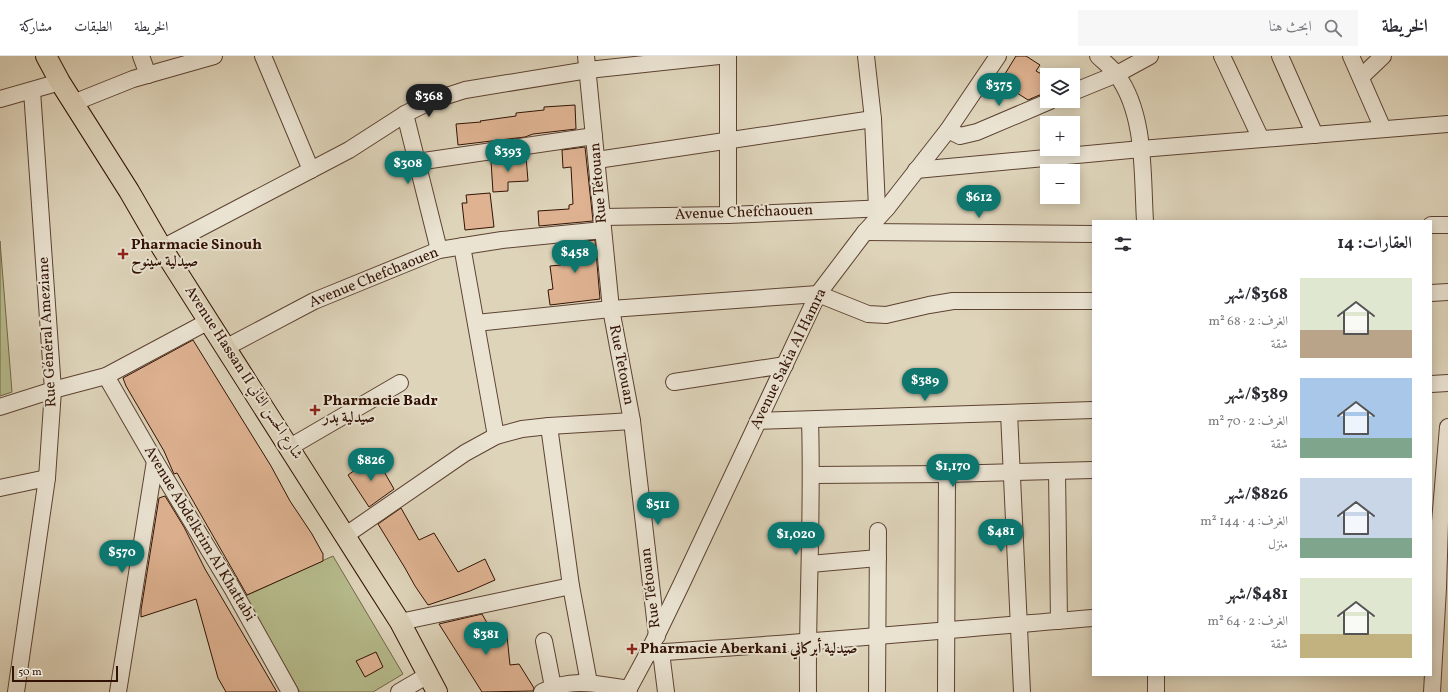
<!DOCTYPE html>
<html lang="ar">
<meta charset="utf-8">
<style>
body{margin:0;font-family:Vollkorn,Amiri,serif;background:#f7f7f7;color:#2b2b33;direction:rtl;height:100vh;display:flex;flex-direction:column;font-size:15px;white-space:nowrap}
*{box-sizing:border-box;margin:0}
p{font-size:13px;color:#7c7c81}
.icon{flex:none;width:22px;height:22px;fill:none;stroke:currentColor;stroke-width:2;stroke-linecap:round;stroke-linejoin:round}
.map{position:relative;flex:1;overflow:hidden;direction:ltr}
.sheet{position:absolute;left:1092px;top:164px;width:340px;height:456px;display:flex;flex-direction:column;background:#fff;border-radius:0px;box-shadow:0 2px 10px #0003;direction:rtl}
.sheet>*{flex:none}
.buttons{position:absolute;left:1040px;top:12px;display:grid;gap:8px}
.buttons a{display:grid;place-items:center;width:40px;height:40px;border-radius:0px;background:#fff;box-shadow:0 2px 10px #0003;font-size:20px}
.scale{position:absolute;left:12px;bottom:10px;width:106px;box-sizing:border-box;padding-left:4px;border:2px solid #321204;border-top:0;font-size:11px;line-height:14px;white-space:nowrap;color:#321204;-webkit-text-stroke:3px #eae3d2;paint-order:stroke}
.price{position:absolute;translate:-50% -34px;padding:0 9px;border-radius:14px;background:#0f766e;color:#fff;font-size:13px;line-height:26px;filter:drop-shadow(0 1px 2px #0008)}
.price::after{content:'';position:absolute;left:50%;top:24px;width:12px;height:9px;margin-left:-6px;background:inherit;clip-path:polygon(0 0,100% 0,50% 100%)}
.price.on{background:#222;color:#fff}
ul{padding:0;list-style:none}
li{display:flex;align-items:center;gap:12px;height:100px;padding:0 20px}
li span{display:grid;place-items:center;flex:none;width:112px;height:80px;border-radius:0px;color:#555}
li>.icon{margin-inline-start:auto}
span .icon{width:48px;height:48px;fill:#fffc;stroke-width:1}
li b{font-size:17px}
h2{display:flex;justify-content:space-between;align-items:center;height:48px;padding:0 20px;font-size:17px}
header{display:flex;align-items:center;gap:24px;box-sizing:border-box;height:56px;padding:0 20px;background:#fff;border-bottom:1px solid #e1e1e2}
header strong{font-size:19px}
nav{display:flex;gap:22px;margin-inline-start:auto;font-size:14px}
.search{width:280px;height:36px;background:#f7f7f7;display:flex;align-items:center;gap:10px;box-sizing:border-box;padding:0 14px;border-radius:0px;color:#7c7c81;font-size:15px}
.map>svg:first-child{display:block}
.green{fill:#b6bb8c;stroke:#746648}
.building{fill:#dfb392;stroke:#321204}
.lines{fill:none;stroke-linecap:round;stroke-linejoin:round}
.minor-casing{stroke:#5d4232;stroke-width:18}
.major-casing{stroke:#321204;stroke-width:22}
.minor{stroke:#eae3d2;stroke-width:16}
.major{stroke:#ded4ba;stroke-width:20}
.poi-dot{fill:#8f2418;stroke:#eae3d2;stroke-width:1.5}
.labels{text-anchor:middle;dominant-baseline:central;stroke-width:4;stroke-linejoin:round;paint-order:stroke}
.street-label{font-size:15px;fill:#321204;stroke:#eae3d2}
.poi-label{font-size:15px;font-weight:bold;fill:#321204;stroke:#eae3d2;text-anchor:start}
</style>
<header>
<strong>الخريطة</strong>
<div class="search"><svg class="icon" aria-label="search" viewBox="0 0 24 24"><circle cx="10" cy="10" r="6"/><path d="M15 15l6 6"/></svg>ابحث هنا</div>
<nav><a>الخريطة</a><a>الطبقات</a><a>مشاركة</a></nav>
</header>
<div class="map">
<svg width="1448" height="636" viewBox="0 0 1448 636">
<rect width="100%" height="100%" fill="#ded4ba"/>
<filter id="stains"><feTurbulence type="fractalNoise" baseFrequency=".005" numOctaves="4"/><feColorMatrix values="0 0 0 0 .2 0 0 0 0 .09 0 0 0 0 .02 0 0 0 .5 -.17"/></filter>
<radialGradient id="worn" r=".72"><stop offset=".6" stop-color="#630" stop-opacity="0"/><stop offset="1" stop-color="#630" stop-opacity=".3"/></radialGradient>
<g class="green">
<path d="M 0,185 L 12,336 L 0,340 Z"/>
<path d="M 333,500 L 403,618 L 373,636 L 300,636 L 243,541 Z"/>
</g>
<g class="building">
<path d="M 1016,0 L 1026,0 L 1040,9 L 1036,15 L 1047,21 L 1047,30 L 1042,38 L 1028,44 L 1000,26 Z"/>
<path d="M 575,49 L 576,73 L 533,78 L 525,81 L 458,89 L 456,68 L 481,66 L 480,65 L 516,60 L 516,57 L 544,54 L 544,51 Z"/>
<path d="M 585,91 L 593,165 L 539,170 L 538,155 L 569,153 L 569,149 L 573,148 L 571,111 L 563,112 L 562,94 Z"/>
<path d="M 526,100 L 528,125 L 508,126 L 508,135 L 493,136 L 491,105 Z"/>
<path d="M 490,137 L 494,171 L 465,174 L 462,147 L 467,147 L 466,139 Z"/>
<path d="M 595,184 L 600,243 L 550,249 L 548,234 L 553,233 L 550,210 L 561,209 L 559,188 Z"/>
<path d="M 193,284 L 271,410 L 290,445 L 312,478 L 323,498 L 323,505 L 247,539 L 177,417 L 174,418 L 164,395 L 126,330 L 123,322 Z"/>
<path d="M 375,400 L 394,433 L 369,451 L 348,419 Z"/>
<path d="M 165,440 L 184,471 L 205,513 L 277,636 L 226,636 L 218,622 L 196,543 L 141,561 L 141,554 L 159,442 Z"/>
<path d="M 401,452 L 419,484 L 434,477 L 458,516 L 485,503 L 495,524 L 470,535 L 428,549 L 415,530 L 405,512 L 378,468 Z"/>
<path d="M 482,558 L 495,581 L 507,580 L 510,609 L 519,608 L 534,632 L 533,635 L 482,636 L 439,568 Z"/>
<path d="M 376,596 L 383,611 L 365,621 L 356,605 Z"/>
</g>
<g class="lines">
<g class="minor-casing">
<g id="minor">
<path d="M 141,0 L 148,19"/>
<path d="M 263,0 L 311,114"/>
<path d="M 586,0 L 611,253 L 632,365 L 657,580"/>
<path d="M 866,0 L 873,63 L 877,152"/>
<path d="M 1098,0 C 1104,6 1112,12 1117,19 C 1146,59 1142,118 1145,165"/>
<path d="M 1222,0 L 1261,83"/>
<path d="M 1280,0 L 1315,79"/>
<path d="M 1351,0 L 1383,73"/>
<path d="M 1361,21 L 1383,0"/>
<path d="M 1073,36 L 1117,18 L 1150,0"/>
<path d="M 0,43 L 60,26"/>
<path d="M 73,47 L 133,23 L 214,0"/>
<path d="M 405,58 L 439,194"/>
<path d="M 948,74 L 960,80 L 977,76 L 1050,45"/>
<path d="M 597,104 L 873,63"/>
<path d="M 417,106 L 594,80"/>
<path d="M 916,114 L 1141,93 L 1448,68"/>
<path d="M 728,159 L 728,0"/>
<path d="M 602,161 L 728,159 L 887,152"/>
<path d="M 1431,169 L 1448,169"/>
<path d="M 865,176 L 1093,178"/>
<path d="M 462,190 L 496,380"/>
<path d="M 162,192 L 349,94 L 405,58 L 431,45 L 465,34 L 588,14 L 719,0"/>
<path d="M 1431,237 L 1448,236"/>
<path d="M 476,267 L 611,253 L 818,238 L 868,258 L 886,259 L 929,249 L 953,245 L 1093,245"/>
<path d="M 225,292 L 314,245 L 439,194 L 502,184 L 603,174"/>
<path d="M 106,320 L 155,405 L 232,532 L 290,636"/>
<path d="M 674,326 L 785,309"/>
<path d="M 1431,328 L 1448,327"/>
<path d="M 0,351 L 53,334 L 106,320 L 209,265"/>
<path d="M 1009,357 L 1022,636"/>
<path d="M 758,365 L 1093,354"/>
<path d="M 549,370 L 571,530 L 589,627"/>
<path d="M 290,391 L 400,327"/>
<path d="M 1057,415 L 1059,565"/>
<path d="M 812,419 L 947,418 L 1093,414"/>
<path d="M 0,432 L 47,422"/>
<path d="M 346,479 L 465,397 L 496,380 L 522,373 L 549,370 L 632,365"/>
<path d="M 810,508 L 878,502"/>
<path d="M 400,566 L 571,530"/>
<path d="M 544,585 L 553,631"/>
<path d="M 661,596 L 666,636"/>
<path d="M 648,597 C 797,588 945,574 1093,562"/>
<path d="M 1156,619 L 1156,636"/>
<path d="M 16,636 L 47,422 L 53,334 L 32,35"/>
<path d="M 118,636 L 155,405"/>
<path d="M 399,636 L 428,619"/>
<path d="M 542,636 C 572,621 597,628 629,633"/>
<path d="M 627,636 L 648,597 L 681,529 L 818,238 L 865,176 L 887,152 L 948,74 L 998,0"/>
<path d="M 808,636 C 807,545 813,455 810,364"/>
<path d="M 877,636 L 878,475"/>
<path d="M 946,636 L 947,418"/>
<path d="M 1432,636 L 1438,532 L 1440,466 L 1448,371"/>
</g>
</g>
<g class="major-casing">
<path id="major" d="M 46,0 L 60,26 L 129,135 L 162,192 L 375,527 L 400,566 L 437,636"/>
</g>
<use href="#minor" class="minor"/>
<use href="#major" class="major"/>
</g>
<g class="poi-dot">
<path d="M121 192h4v4h4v4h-4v4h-4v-4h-4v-4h4z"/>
<path d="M313 348h4v4h4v4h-4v4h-4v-4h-4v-4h4z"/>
<path d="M630 587h4v4h4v4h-4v4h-4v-4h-4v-4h4z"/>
</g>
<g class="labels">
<g class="street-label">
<text transform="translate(599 127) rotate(-95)">Rue Tétouan</text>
<text transform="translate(744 157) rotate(-2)">Avenue Chefchaouen</text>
<text transform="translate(374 222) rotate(-22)">Avenue Chefchaouen</text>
<text transform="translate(48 276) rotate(-93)">Rue Général Ameziane</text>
<text transform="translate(789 303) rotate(-64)">Avenue Sakia Al Hamra</text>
<text transform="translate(621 309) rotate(79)">Rue Tetouan</text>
<text transform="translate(243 317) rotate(57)">Avenue Hassan II شارع الحسن الثاني</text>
<text transform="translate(199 478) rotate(59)">Avenue Abdelkrim Al Khattabi</text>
<text transform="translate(651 532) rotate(-97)">Rue Tétouan</text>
</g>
<g class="poi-label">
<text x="131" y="189">Pharmacie Sinouh<tspan x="131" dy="17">صيدلية سينوح</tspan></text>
<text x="323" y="345">Pharmacie Badr<tspan x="323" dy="17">صيدلية بدر</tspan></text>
<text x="640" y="593">Pharmacie Aberkani صيدلية أبركاني</text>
</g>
</g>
<rect width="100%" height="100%" filter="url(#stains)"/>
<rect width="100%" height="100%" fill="url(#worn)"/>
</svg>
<div class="buttons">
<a><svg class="icon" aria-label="layers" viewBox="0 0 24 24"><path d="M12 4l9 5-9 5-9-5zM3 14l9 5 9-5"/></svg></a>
<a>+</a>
<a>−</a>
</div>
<div class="scale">50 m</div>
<b class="price" style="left:999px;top:51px">$375</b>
<b class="price on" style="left:429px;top:62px">$368</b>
<b class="price" style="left:508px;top:117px">$393</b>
<b class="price" style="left:408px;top:129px">$308</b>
<b class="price" style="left:979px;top:163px">$612</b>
<b class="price" style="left:575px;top:218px">$458</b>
<b class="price" style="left:925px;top:346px">$389</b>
<b class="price" style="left:371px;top:426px">$826</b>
<b class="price" style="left:953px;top:432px">$1,170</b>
<b class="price" style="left:658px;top:470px">$511</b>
<b class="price" style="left:1001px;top:497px">$481</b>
<b class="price" style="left:796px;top:500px">$1,020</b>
<b class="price" style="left:122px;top:518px">$570</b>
<b class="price" style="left:486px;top:600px">$381</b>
<section class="sheet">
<h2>العقارات: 14<svg class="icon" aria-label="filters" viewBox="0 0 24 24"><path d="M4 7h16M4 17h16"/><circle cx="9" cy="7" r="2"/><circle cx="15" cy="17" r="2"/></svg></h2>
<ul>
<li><span style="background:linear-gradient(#dfe7d0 65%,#b9a48a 0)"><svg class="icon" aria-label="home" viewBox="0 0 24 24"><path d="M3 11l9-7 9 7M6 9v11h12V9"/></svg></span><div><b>$368/شهر</b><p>الغرف: 2 · 68 m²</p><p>شقة</p></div></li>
<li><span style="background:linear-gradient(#a9c7e8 75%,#7fa58c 0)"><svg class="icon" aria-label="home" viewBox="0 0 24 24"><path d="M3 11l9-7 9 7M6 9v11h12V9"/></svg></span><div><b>$389/شهر</b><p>الغرف: 2 · 70 m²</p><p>شقة</p></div></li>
<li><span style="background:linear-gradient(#c9d6e8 75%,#7fa58c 0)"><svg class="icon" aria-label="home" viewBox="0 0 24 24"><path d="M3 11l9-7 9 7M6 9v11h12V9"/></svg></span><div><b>$826/شهر</b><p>الغرف: 4 · 144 m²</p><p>منزل</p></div></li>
<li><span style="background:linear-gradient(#dfe7d0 70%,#c2b280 0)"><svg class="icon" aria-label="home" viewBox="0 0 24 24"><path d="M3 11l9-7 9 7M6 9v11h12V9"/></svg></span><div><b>$481/شهر</b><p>الغرف: 2 · 64 m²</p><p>شقة</p></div></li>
</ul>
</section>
</div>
